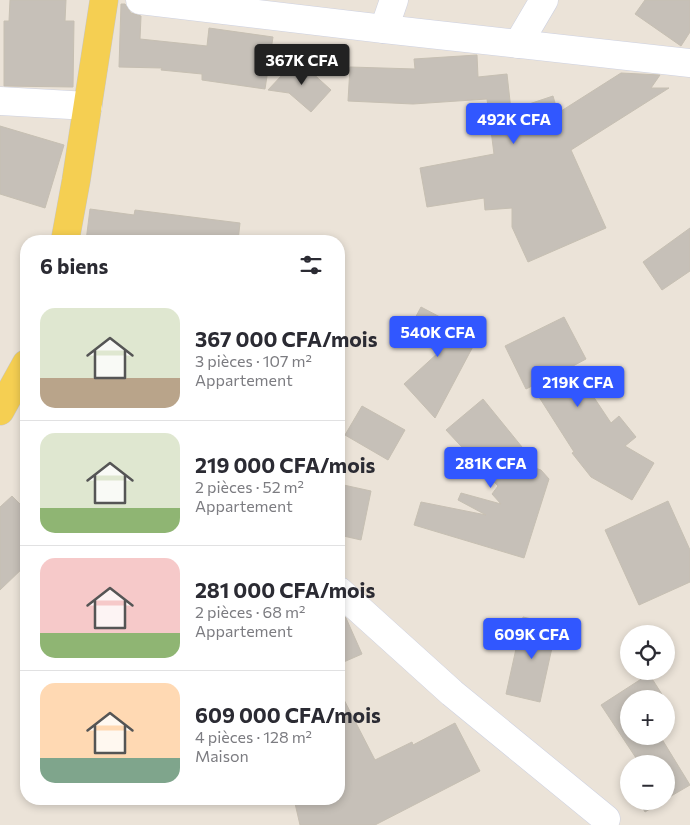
<!DOCTYPE html>
<html lang="fr">
<meta charset="utf-8">
<style>
body{margin:0;font-family:Commissioner,sans-serif;background:#f7f7f7;color:#2b2b33;height:100vh;display:flex;flex-direction:column;font-size:19px;white-space:nowrap}
*{box-sizing:border-box;margin:0}
p{font-size:16px;color:#7c7c81}
.icon{flex:none;width:28px;height:28px;fill:none;stroke:currentColor;stroke-width:2;stroke-linecap:round;stroke-linejoin:round}
.map{position:relative;flex:1;overflow:hidden}
.sheet{position:absolute;left:20px;top:235px;width:325px;height:570px;display:flex;flex-direction:column;background:#fff;border-radius:20px;box-shadow:0 2px 8px #0003}
.sheet>*{flex:none}
.controls{position:absolute;left:620px;top:625px;display:grid;gap:10px}
.controls a{display:grid;place-items:center;width:55px;height:55px;border-radius:50%;background:#fff;box-shadow:0 2px 8px #0003;font-size:25px}
.price{position:absolute;translate:-50% -42px;padding:0 11px;border-radius:5px;background:#3157ff;color:#fff;font-size:16px;line-height:32px;filter:drop-shadow(0 1px 2px #0008)}
.price::after{content:'';position:absolute;left:50%;top:30px;width:15px;height:11px;margin-left:-8px;background:inherit;clip-path:polygon(0 0,100% 0,50% 100%)}
.price.on{background:#222;color:#fff}
ul{padding:0;list-style:none}
li{display:flex;align-items:center;gap:15px;height:125px;padding:0 20px}
li+li{border-top:1px solid #e1e1e2}
li span{display:grid;place-items:center;flex:none;width:140px;height:100px;border-radius:15px;color:#555}
li>.icon{margin-inline-start:auto}
span .icon{width:60px;height:60px;fill:#fffc;stroke-width:1}
li b{font-size:21px}
h2{display:flex;justify-content:space-between;align-items:center;height:60px;padding:0 20px;font-size:21px}
.map>svg:first-child{display:block}
.building{fill:#c6c0b8;stroke:#c6bfb2}
.lines{fill:none;stroke-linecap:round;stroke-linejoin:round}
.minor-casing{stroke:#cdd1e1;stroke-width:29}
.major-casing{stroke:#c7c7c7;stroke-width:29}
.minor{stroke:#fff;stroke-width:28}
.major{stroke:#f5cf52;stroke-width:28}
</style>
<div class="map">
<svg width="690" height="825" viewBox="0 0 690 825">
<rect width="100%" height="100%" fill="#ebe3d8"/>
<g class="building">
<path d="M 10,0 L 66,0 L 65,21 L 74,21 L 73,87 L 4,86 L 4,21 L 9,21 Z"/>
<path d="M 645,0 L 690,0 L 690,32 L 681,46 L 635,14 Z"/>
<path d="M 121,4 L 125,4 L 131,13 L 141,16 L 140,39 L 207,46 L 209,28 L 273,37 L 265,89 L 202,80 L 202,74 L 161,70 L 162,68 L 119,67 Z"/>
<path d="M 477,55 L 478,77 L 507,74 L 511,110 L 553,96 L 558,113 L 621,73 L 660,75 L 651,88 L 669,88 L 571,150 L 606,228 L 528,262 L 512,227 L 512,208 L 485,210 L 484,198 L 427,207 L 420,168 L 494,154 L 487,99 L 413,104 L 348,101 L 350,67 L 415,69 L 414,59 Z"/>
<path d="M 297,59 L 331,90 L 311,112 L 289,93 L 268,90 Z"/>
<path d="M 0,126 L 64,145 L 45,208 L 0,194 Z"/>
<path d="M 90,209 L 134,215 L 135,210 L 240,223 L 238,241 L 86,241 Z"/>
<path d="M 690,228 L 690,271 L 662,290 L 643,262 Z"/>
<path d="M 421,307 L 478,337 L 435,418 L 404,384 L 439,352 L 406,335 Z"/>
<path d="M 564,317 L 586,359 L 573,366 L 611,423 L 619,416 L 636,437 L 625,446 L 654,463 L 632,500 L 591,477 L 572,453 L 574,452 L 532,386 L 526,389 L 505,346 Z"/>
<path d="M 483,399 L 522,447 L 507,459 L 541,470 L 549,479 L 524,558 L 414,525 L 421,502 L 486,515 L 458,500 L 461,493 L 501,504 L 492,494 L 498,486 L 446,430 Z"/>
<path d="M 362,406 L 405,430 L 388,460 L 345,435 Z"/>
<path d="M 339,484 L 371,491 L 361,540 L 339,535 Z"/>
<path d="M 12,496 L 26,510 L 26,565 L 0,590 L 0,507 Z"/>
<path d="M 668,501 L 690,550 L 690,582 L 639,605 L 605,530 Z"/>
<path d="M 339,612 L 346,618 L 362,654 L 339,664 Z"/>
<path d="M 523,617 L 557,625 L 540,702 L 506,694 Z"/>
<path d="M 649,674 L 665,699 L 629,699 L 629,736 L 660,736 L 690,785 L 666,799 L 666,764 L 640,764 L 601,705 Z"/>
<path d="M 339,690 L 375,760 L 412,742 L 413,745 L 455,723 L 480,771 L 375,825 L 300,825 L 294,799 L 339,799 Z"/>
<path d="M 639,801 L 663,801 L 645,812 Z"/>
</g>
<g class="lines">
<g class="minor-casing">
<g id="minor">
<path d="M 140,0 L 384,29 L 690,63"/>
<path d="M 384,29 L 394,0"/>
<path d="M 518,44 L 544,0"/>
<path d="M 0,101 L 88,106"/>
<path d="M 339,591 L 452,693 L 606,819"/>
</g>
</g>
<g class="major-casing">
<g id="major">
<path d="M 65,241 L 76,181 L 104,0"/>
<path d="M 0,411 L 26,364"/>
</g>
</g>
<use href="#minor" class="minor"/>
<use href="#major" class="major"/>
</g>
</svg>
<div class="controls">
<a><svg class="icon" aria-label="locate" viewBox="0 0 24 24"><circle cx="12" cy="12" r="6"/><path d="M12 2v4M12 18v4M2 12h4M18 12h4"/></svg></a>
<a>+</a>
<a>−</a>
</div>
<b class="price on" style="left:302px;top:86px">367K CFA</b>
<b class="price" style="left:514px;top:145px">492K CFA</b>
<b class="price" style="left:438px;top:358px">540K CFA</b>
<b class="price" style="left:578px;top:408px">219K CFA</b>
<b class="price" style="left:491px;top:489px">281K CFA</b>
<b class="price" style="left:532px;top:660px">609K CFA</b>
<section class="sheet">
<h2>6 biens<svg class="icon" aria-label="filters" viewBox="0 0 24 24"><path d="M4 7h16M4 17h16"/><circle cx="9" cy="7" r="2"/><circle cx="15" cy="17" r="2"/></svg></h2>
<ul>
<li><span style="background:linear-gradient(#dfe7d0 70%,#b9a48a 0)"><svg class="icon" aria-label="home" viewBox="0 0 24 24"><path d="M3 11l9-7 9 7M6 9v11h12V9"/></svg></span><div><b>367 000 CFA/mois</b><p>3 pièces · 107 m²</p><p>Appartement</p></div></li>
<li><span style="background:linear-gradient(#dfe7d0 75%,#8fb573 0)"><svg class="icon" aria-label="home" viewBox="0 0 24 24"><path d="M3 11l9-7 9 7M6 9v11h12V9"/></svg></span><div><b>219 000 CFA/mois</b><p>2 pièces · 52 m²</p><p>Appartement</p></div></li>
<li><span style="background:linear-gradient(#f6c9c9 75%,#8fb573 0)"><svg class="icon" aria-label="home" viewBox="0 0 24 24"><path d="M3 11l9-7 9 7M6 9v11h12V9"/></svg></span><div><b>281 000 CFA/mois</b><p>2 pièces · 68 m²</p><p>Appartement</p></div></li>
<li><span style="background:linear-gradient(#ffd9b3 75%,#7fa58c 0)"><svg class="icon" aria-label="home" viewBox="0 0 24 24"><path d="M3 11l9-7 9 7M6 9v11h12V9"/></svg></span><div><b>609 000 CFA/mois</b><p>4 pièces · 128 m²</p><p>Maison</p></div></li>
</ul>
</section>
</div>
